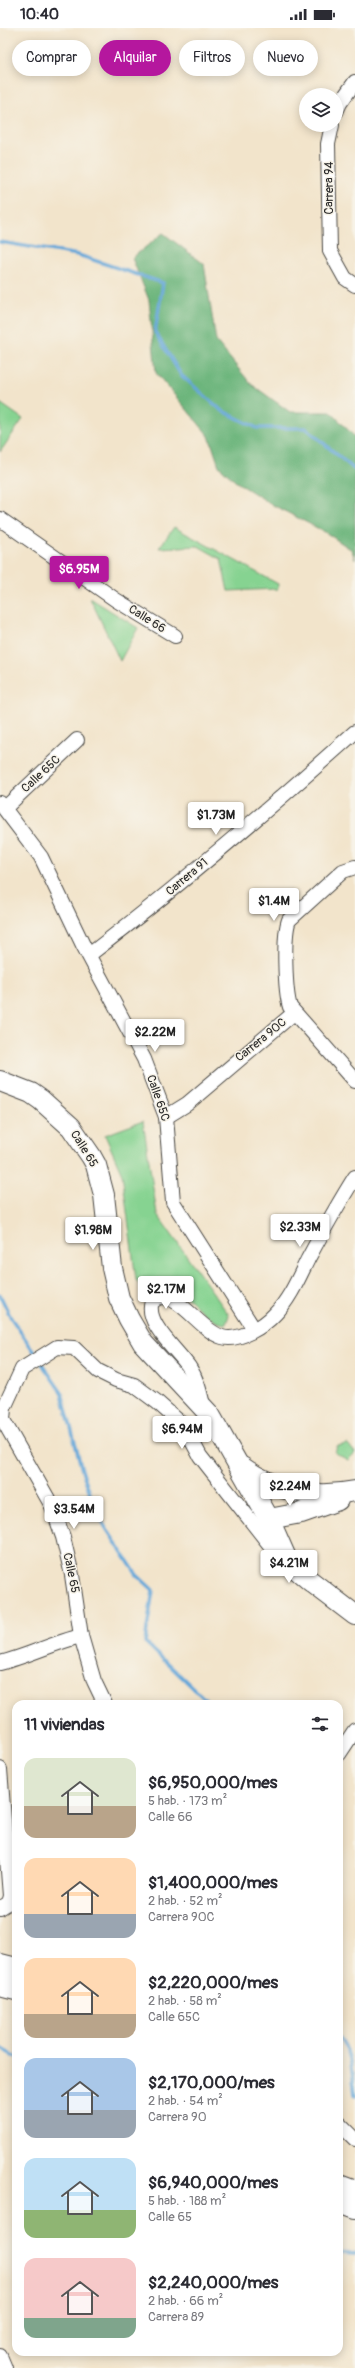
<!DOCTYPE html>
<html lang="es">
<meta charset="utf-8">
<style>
body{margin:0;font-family:Pangolin,sans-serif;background:#f2f2f3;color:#2b2b33;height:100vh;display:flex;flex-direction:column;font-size:15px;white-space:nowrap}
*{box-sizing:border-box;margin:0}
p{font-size:13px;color:#7c7c81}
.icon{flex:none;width:22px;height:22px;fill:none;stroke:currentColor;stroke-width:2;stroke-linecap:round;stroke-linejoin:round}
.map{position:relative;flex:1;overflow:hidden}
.sheet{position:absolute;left:12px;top:1672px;width:331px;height:656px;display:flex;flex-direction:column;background:#fff;border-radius:12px;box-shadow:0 2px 10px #0003}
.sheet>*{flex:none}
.hud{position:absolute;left:12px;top:12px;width:331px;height:36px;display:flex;gap:8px}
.fabs{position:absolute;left:299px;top:60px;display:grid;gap:8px}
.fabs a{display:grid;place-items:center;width:44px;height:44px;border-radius:50%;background:#fff;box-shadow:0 2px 10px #0003;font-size:20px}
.price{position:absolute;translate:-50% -34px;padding:0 9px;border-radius:4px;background:#fff;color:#222;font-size:13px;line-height:26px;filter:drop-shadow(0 1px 2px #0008)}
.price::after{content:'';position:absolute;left:50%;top:24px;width:12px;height:9px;margin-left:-6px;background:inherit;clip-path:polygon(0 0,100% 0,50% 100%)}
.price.on{background:#b5179e;color:#fff}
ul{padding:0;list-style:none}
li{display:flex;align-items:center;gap:12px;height:100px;padding:0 12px}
li span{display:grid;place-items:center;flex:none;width:112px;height:80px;border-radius:12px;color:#555}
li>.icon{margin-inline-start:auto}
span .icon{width:48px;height:48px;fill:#fffc;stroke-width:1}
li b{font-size:17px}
h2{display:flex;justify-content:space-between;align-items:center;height:48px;padding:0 12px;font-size:17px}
.tag{padding:0 14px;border-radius:18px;background:#fff;box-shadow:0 2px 10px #0003;font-size:14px;line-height:36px}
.tag.on{background:#b5179e;color:#fff}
.status{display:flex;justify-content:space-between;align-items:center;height:28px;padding:0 20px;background:#fff;direction:ltr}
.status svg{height:11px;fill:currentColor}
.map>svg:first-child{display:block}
.green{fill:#86d391;stroke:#587f5e}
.forest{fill:#6cb57b;stroke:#4c7053}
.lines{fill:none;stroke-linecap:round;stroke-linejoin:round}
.stream{stroke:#65a7d9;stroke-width:3.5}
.street-casing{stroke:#494743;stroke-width:16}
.secondary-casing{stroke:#494743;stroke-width:22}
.highway-casing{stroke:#494743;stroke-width:24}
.street{stroke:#fff;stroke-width:14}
.secondary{stroke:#fff;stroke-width:20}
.highway{stroke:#fff;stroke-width:22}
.labels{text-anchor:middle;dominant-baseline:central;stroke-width:3;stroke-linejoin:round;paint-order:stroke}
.street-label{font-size:12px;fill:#2b2b2b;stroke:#f7f3e8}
</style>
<div class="status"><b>10:40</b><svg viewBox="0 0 49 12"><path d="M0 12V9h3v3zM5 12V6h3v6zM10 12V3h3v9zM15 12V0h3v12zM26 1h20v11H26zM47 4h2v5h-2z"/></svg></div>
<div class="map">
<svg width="355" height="2340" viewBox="0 0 355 2340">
<rect width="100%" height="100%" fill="#f7f3e8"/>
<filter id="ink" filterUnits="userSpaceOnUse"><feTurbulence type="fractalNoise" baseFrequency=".025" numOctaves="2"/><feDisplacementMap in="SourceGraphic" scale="8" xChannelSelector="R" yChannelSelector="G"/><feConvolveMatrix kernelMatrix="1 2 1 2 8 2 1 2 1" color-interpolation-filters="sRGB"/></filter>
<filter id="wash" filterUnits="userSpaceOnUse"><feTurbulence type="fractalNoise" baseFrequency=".012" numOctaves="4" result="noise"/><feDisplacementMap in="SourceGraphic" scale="16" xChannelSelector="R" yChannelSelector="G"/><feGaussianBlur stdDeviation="0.9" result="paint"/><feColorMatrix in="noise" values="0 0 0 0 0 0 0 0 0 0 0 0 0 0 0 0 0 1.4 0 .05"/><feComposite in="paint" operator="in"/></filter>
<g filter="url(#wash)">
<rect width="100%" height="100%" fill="#f2e4cb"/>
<g class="green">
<path d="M 0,375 L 23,391 L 0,424 Z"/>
<path d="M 174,499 L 278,556 L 278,561 L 228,563 L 221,531 L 198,518 L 159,520 Z"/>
<path d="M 90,570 L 138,600 L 120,633 Z"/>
<path d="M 143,1093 L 157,1186 L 229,1287 L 226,1296 C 202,1295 183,1254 158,1253 L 153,1261 L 146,1265 L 136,1252 L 122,1146 L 105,1107 Z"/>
<path d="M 348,1416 L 355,1425 L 348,1432 L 335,1425 L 337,1418 Z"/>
</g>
<path class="forest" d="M 163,205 L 204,236 L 216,313 L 251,356 L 290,384 L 331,384 L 355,409 L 355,532 L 352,522 L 325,504 L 271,476 L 235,453 L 219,438 L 209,408 L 156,345 L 149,272 L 132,230 Z"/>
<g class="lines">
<g class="stream">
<path d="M 0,214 L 78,227 L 163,255 L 155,304 L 181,347 L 221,382 L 257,400 L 306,400 L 355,442"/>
<path d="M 0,1267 L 11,1290 L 37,1328"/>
<path d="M 40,1333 L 62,1365 L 82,1442 L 98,1488 L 137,1547 L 153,1562 L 145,1614 L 210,1676"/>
<path d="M 339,2009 C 352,2024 352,2048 355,2067"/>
<path d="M 0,2020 L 16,2029"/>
<path d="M 339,2225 L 355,2226"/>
</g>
</g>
</g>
<g filter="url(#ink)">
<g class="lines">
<g class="street-casing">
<g id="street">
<path d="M 336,84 L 340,75 L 355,54"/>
<path d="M 332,97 L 328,116 L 330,223 L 345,250 L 355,257"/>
<path d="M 0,491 L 116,572 L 175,608"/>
<path d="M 0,775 L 41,829 L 83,917 L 144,1031 L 166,1089 L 173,1174 L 254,1301"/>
<path d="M 5,780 L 77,712"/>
<path d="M 355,839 L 343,843 L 289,892 C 283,907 285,963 290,979 L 355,1053"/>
<path d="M 89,927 C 181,857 269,781 355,704"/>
<path d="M 166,1089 L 187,1076 L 294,985"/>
<path d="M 203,1377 C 200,1364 197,1351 189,1339 C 178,1322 144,1295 152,1274 L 159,1269 C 181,1267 200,1302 222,1309 C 239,1314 264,1298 275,1286 C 290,1271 299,1249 308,1231 C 323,1203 338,1176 355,1149"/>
<path d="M 0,1635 C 28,1628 53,1615 81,1608"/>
<path d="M 105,1676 L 94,1653 L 81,1608 L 72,1547 L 63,1509 L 52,1478 L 3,1392 L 4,1380 L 22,1341 L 57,1319 L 74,1320 L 98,1343 L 116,1352 L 134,1357 L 157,1374 L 184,1398 L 200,1428 L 281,1531"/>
<path d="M 339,1726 L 355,1702"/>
<path d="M 0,1741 L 10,1868 L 8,1875 L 0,1880"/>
<path d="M 339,2095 L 355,2111"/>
<path d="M 0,2328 L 5,2340"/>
</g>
</g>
<g class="secondary-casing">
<g id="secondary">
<path d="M 0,1053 L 31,1065 L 41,1072 L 71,1099 L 91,1128 L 96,1137 L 104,1167 L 112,1240 L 119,1270 L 129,1291 L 143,1315 L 210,1387 L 269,1491 L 288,1534 L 309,1552 L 355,1587"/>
<path d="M 242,1439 C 277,1464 313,1471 355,1463"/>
<path d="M 269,1491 L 301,1485 L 338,1472"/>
</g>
</g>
<g class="highway-casing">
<g id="highway">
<path d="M 0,1937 L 16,1941"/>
<path d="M 0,1957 L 16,1961"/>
<path d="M 339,2157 L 355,2163"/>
<path d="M 339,2174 L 355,2180"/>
</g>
</g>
<use href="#street" class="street"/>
<use href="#secondary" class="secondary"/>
<use href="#highway" class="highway"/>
</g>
</g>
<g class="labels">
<g class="street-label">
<text transform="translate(329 160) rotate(-90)">Carrera 94</text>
<text transform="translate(147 591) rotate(32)">Calle 66</text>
<text transform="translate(41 746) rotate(-43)">Calle 65C</text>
<text transform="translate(187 849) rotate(-40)">Carrera 91</text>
<text transform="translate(261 1012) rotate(-39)">Carrera 90C</text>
<text transform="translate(158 1070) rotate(71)">Calle 65C</text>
<text transform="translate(84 1121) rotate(58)">Calle 65</text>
<text transform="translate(71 1545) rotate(78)">Calle 65</text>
</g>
</g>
</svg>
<div class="fabs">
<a><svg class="icon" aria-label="layers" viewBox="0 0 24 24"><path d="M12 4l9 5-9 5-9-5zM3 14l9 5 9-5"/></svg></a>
</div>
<b class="price on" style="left:79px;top:562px">$6.95M</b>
<b class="price" style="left:216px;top:808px">$1.73M</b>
<b class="price" style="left:274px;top:894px">$1.4M</b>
<b class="price" style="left:155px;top:1025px">$2.22M</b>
<b class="price" style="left:300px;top:1220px">$2.33M</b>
<b class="price" style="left:93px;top:1223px">$1.98M</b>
<b class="price" style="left:166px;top:1282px">$2.17M</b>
<b class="price" style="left:182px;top:1422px">$6.94M</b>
<b class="price" style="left:290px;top:1479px">$2.24M</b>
<b class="price" style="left:74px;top:1502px">$3.54M</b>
<b class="price" style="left:289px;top:1556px">$4.21M</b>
<div class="hud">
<a class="tag">Comprar</a>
<a class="tag on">Alquilar</a>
<a class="tag">Filtros</a>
<a class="tag">Nuevo</a>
</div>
<section class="sheet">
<h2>11 viviendas<svg class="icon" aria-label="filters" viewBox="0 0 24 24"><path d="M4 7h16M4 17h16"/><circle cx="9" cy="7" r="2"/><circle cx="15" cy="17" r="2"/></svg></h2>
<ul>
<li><span style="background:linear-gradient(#dfe7d0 60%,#b9a48a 0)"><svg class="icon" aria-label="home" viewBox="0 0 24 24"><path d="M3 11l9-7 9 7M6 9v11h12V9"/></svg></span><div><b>$6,950,000/mes</b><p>5 hab. · 173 m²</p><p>Calle 66</p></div></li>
<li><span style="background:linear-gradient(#ffd9b3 70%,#9aa5b1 0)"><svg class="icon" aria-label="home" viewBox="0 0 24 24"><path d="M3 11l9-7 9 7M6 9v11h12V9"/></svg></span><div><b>$1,400,000/mes</b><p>2 hab. · 52 m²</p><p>Carrera 90C</p></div></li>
<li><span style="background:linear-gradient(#ffd9b3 70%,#b9a48a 0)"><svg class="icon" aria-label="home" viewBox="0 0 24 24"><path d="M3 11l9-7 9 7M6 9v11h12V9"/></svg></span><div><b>$2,220,000/mes</b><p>2 hab. · 58 m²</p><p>Calle 65C</p></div></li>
<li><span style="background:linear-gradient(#a9c7e8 65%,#9aa5b1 0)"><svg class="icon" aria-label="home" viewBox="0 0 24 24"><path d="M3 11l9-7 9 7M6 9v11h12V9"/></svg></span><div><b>$2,170,000/mes</b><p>2 hab. · 54 m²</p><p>Carrera 90</p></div></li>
<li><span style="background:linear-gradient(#bfe0f5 65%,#8fb573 0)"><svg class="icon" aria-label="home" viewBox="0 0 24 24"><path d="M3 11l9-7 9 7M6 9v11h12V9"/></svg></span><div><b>$6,940,000/mes</b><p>5 hab. · 188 m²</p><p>Calle 65</p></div></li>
<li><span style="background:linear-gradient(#f6c9c9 75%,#7fa58c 0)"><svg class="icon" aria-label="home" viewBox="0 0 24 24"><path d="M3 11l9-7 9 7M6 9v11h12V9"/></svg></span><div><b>$2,240,000/mes</b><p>2 hab. · 66 m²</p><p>Carrera 89</p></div></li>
</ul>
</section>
</div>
